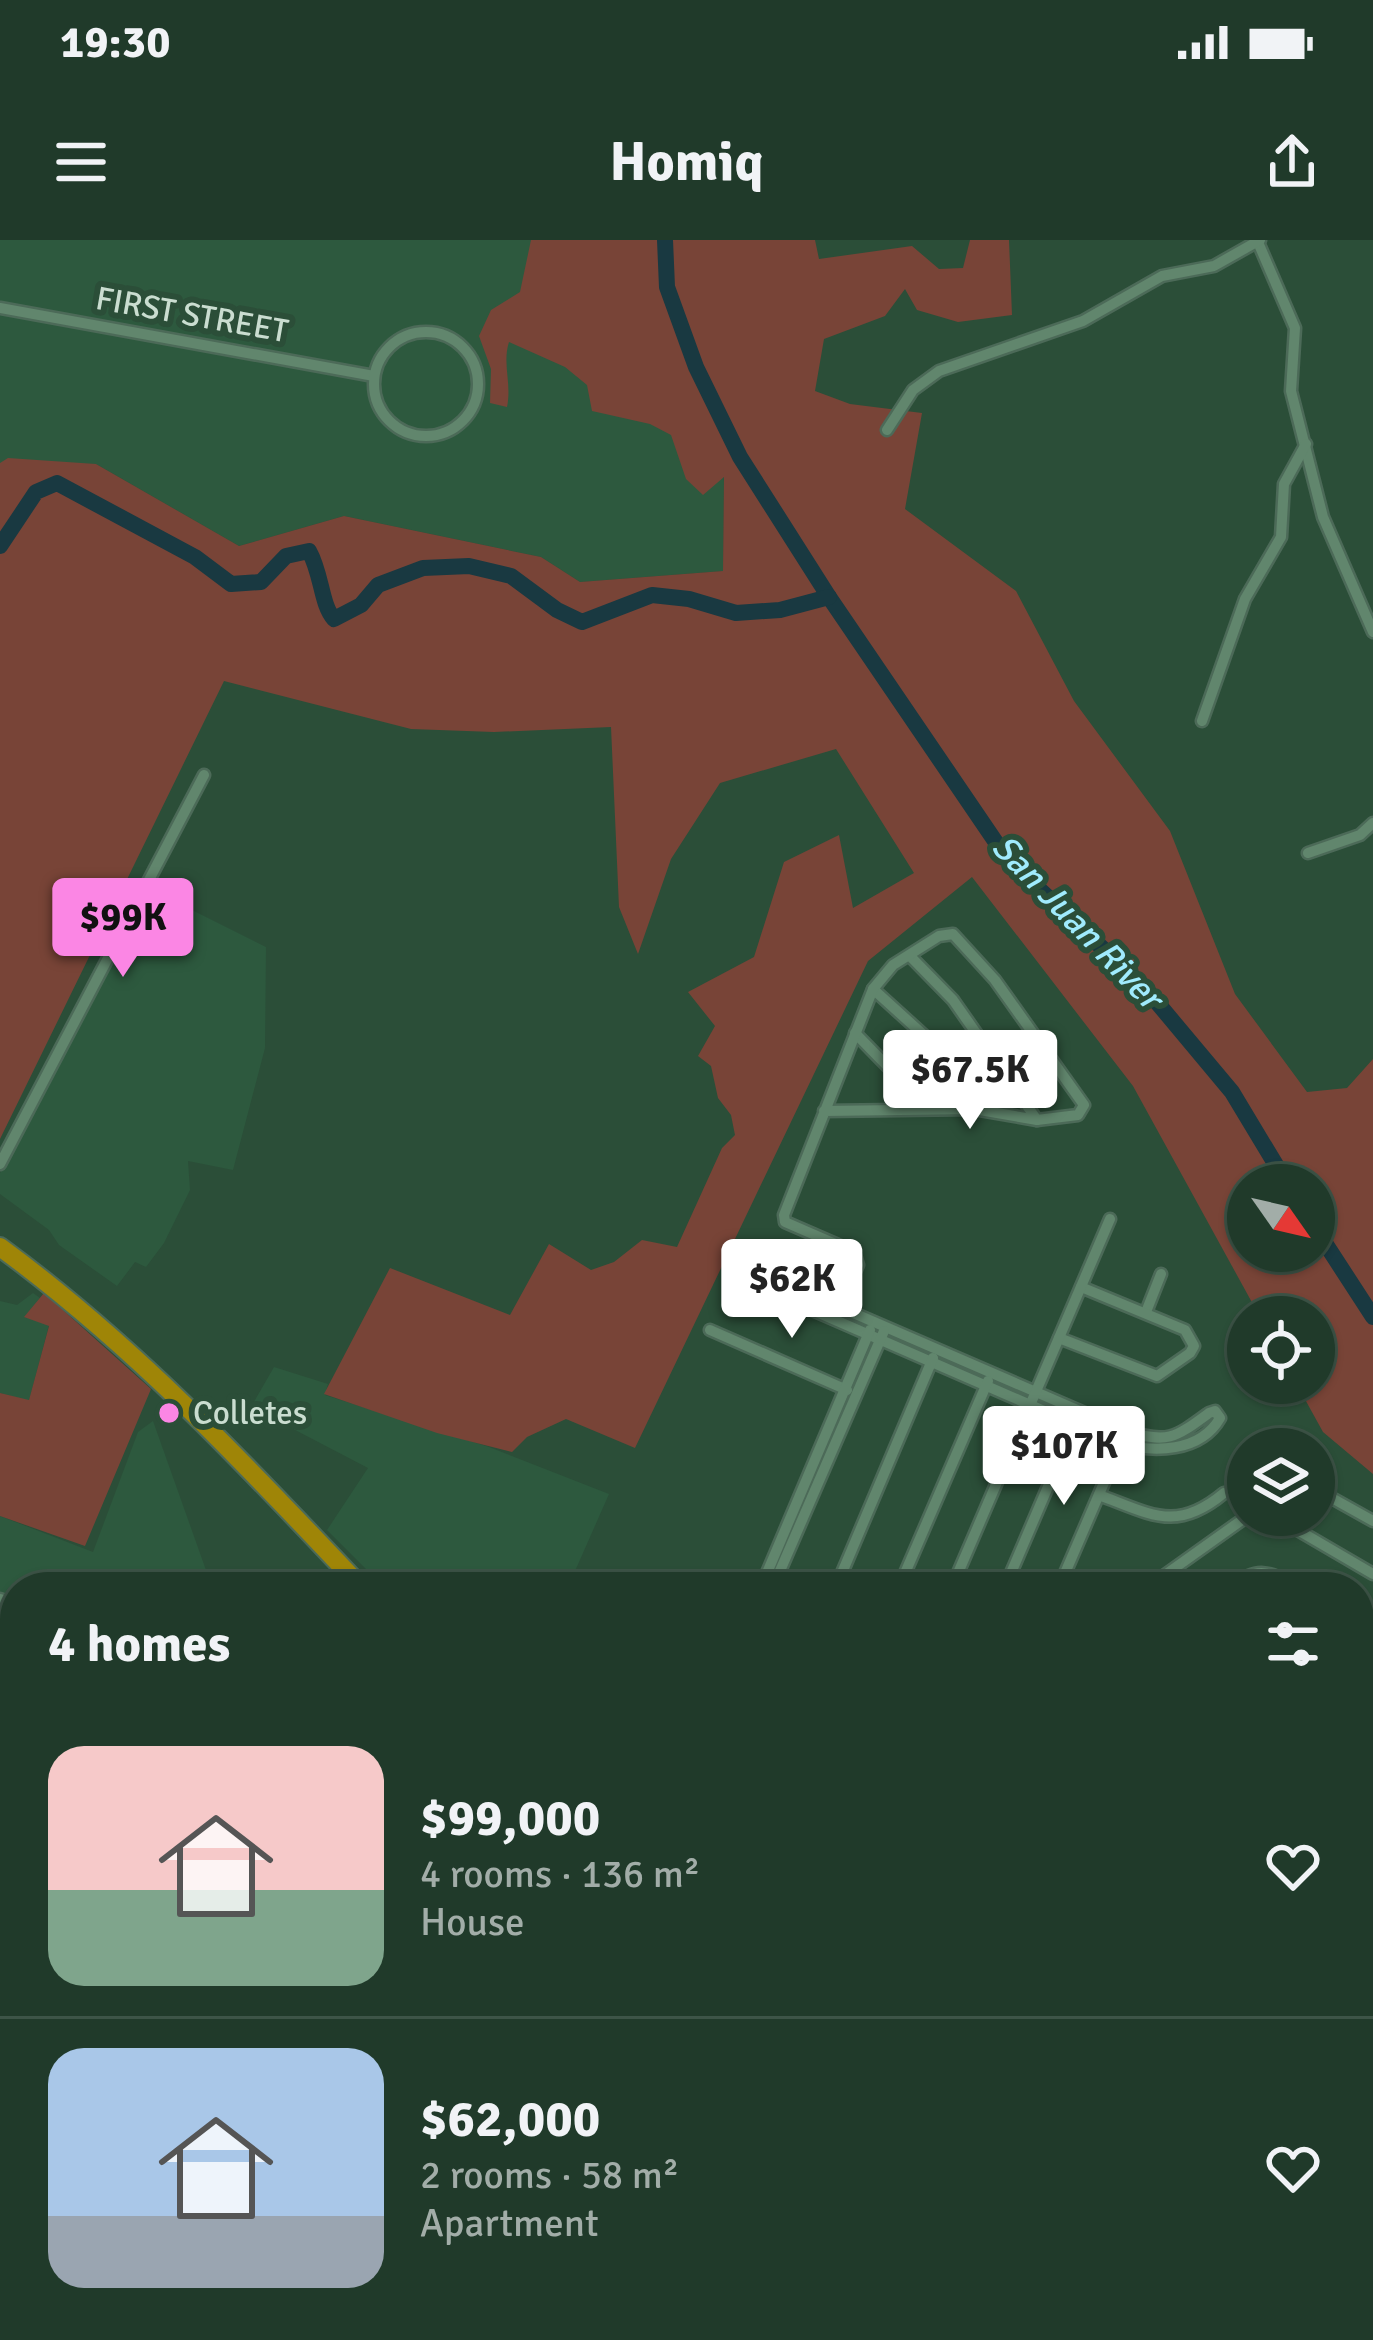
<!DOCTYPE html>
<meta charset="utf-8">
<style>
body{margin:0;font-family:Signika,sans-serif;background:#284132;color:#f1f3f6;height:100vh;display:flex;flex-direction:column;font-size:45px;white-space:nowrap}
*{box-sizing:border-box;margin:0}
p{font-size:39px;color:#a2ada8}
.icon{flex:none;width:66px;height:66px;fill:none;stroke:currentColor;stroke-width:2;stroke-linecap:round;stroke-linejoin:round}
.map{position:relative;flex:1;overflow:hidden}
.panel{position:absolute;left:0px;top:1332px;width:1374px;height:768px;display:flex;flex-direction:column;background:#203a2a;border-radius:48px 48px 0 0;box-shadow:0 3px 9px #0004,0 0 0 3px #3d5447}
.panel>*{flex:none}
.needle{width:78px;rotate:124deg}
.controls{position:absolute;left:1227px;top:924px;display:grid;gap:24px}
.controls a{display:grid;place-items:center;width:108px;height:108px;border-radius:50%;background:#203a2a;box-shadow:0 3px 9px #0004,0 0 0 3px #3d5447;font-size:60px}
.price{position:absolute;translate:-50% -102px;padding:0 27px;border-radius:12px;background:#fff;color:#222;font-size:39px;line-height:78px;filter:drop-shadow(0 3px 6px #0008)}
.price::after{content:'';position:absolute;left:50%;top:72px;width:36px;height:27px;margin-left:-18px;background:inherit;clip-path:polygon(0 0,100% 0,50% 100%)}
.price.selected{background:#fb86e4;color:#111}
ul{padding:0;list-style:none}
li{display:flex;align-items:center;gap:36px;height:300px;padding:0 48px}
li+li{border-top:3px solid #3d5447}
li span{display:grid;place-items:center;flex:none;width:336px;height:240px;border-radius:36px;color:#555}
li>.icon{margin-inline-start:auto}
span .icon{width:144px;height:144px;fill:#fffc;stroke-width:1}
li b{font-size:51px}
h2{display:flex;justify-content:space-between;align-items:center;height:144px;padding:0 48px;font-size:51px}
.status{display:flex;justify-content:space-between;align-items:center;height:84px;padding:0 60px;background:#203a2a;direction:ltr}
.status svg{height:33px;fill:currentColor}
header{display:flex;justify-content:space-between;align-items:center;height:156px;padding:0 48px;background:#203a2a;font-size:54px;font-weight:700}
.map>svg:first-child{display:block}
.built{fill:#2d593e}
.green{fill:#784437;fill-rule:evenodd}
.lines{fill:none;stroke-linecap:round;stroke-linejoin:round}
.river{stroke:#193941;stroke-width:16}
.street-casing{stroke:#4c6a58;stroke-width:15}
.secondary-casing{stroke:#4c6a58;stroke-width:18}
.highway-casing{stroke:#4c6a58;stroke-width:22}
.street{stroke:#61866d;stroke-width:10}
.secondary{stroke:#74864e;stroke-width:14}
.highway{stroke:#9f8507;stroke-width:18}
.poi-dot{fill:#fb86e4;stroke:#2b4e38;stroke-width:4.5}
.labels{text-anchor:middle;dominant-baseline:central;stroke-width:12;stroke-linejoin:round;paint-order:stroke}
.street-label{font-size:33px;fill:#caddd0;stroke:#2b4e38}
.poi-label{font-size:33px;fill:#caddd0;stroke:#2b4e38;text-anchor:start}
.water-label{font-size:36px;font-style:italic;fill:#a0ebfd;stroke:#2b4e38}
</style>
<div class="status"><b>19:30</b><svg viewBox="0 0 49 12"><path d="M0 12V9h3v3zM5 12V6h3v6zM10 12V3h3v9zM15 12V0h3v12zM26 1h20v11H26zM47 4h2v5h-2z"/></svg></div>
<header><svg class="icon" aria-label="menu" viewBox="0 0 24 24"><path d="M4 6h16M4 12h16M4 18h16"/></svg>Homiq<svg class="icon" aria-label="share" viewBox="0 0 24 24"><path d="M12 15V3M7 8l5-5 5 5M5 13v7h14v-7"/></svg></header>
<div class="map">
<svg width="1373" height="2100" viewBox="0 0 1373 2100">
<rect width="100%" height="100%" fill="#2b4e38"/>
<g class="built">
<path d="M 0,0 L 628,0 L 724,235 L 723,331 L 580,342 L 541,317 L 344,276 L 239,306 L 96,224 L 0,223 Z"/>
<path d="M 142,645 L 266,707 L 265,808 L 233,930 L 188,921 L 190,950 L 164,1003 L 146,1027 L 135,1022 L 117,1046 L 59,1005 L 49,990 L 0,954 L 0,933 L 48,846 Z"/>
<path d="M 33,1053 L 40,1058 L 25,1077 L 49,1085 L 29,1161 L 0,1153 L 0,1061 L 17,1065 Z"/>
<path d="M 274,1127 L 328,1144 L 325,1155 L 489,1207 L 609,1254 L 568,1347 L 384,1347 L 327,1290 L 368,1228 L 251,1167 Z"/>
<path d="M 153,1181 L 212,1347 L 15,1347 L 15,1364 L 0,1358 L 0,1276 L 93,1312 L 138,1192 Z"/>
<path d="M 1359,1930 L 1373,1936 L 1373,2100 L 1292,2100 L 1276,2085 L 1359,2085 Z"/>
<path d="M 389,2085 L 579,2085 L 574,2100 L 379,2100 Z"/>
</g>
<g class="green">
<path d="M 531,0 L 815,0 L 819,19 L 912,6 L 939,29 L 963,28 L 970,0 L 1009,0 L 1012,75 L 958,82 L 917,70 L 905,49 L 885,76 L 824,99 L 815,151 L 850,164 L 922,173 L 905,269 L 1016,351 L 1074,461 L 1170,591 L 1235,754 L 1307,852 L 1347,848 L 1373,819 L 1373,1234 L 1323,1192 L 1296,1143 L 1314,1143 L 1314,1077 L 1260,1077 L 1133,846 L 972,637 L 868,721 L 635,1208 L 566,1179 L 527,1197 L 512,1212 L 437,1193 L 324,1154 L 390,1028 L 510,1075 L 549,1004 L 591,1030 L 614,1022 L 642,1000 L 677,1007 L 722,908 L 735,895 L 731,875 L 718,858 L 711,826 L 698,816 L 715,786 L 688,752 L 754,717 L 784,622 L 839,595 L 853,668 L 914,633 L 836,509 L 720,543 L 671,619 L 638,714 L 619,667 L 611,487 L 494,492 L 411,489 L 224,441 L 0,899 L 0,223 L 8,218 L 96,224 L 239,306 L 344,276 L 541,317 L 580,342 L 723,331 L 724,237 L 703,255 L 686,239 L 671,195 L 650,184 L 592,171 L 587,145 L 565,127 L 509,102 C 502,124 512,143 507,167 L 490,163 L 491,129 L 479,96 L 491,70 L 520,52 ZM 1248,945 L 1314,945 L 1314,1011 L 1248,1011 Z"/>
<path d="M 44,1053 L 151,1149 L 85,1306 L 0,1276 L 0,1153 L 29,1160 L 49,1086 L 24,1077 Z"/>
<path d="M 106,2085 L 389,2085 L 379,2100 L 98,2100 Z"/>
<path d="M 579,2085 L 780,2085 L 817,2100 L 574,2100 Z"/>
</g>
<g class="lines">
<g class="river">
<path d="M 665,0 L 667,47 L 696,127 L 740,217 L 829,357 L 1008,620 L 1145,748 L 1232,852 L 1288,945"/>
<path d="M 0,306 L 36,252 L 57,243 L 195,317 L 231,344 L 261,342 L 286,316 L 309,311 C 322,334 321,365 334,379 L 361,365 L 378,345 L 423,328 L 469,326 L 511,336 L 557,370 L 582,382 L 652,355 L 689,359 L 736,373 L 780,370 L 829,357"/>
<path d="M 1314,986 L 1373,1077"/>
</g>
<g class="street-casing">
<g id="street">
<path d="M 1257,0 L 1295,88 L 1291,151 L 1323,277 L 1373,392"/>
<path d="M 0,68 L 374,136"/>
<circle cx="426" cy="144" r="52"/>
<path d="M 887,190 L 913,150 L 939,131 L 1083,81 L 1162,36 L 1214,26 L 1260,0"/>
<path d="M 1202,481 L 1245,359 L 1281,297 L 1284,244 L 1306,204"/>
<path d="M 1308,613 L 1360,595 L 1373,583"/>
<path d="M 910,716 L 953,760 L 1037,880"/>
<path d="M 873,749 L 927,798 L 974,869"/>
<path d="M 855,793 L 894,833 L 915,868"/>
<path d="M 824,871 L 974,869 L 1037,880 L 1078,875 L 1084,865 L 995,740 L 953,694 L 939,696 L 893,725 L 873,749 L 784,975 L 785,982 L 854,1012 L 858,1025 L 838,1069"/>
<path d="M 0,924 L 204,535"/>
<path d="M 740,1024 L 1126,1191 C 1168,1204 1175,1198 1209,1173 L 1215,1171 L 1220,1178 C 1200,1213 1154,1212 1120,1204 L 734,1036 L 732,1026 Z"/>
<path d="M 1146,1072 L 1161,1034"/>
<path d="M 710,1090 L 847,1150"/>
<path d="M 1059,1098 L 1157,1136 L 1190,1113 L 1194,1106 L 1185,1090 L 1081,1047"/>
<path d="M 1099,1255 C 1151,1274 1176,1293 1224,1253"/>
<path d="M 1314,1260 L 1330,1257 L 1373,1281"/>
<path d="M 1272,1275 L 1373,1334"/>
<path d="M 761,1347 L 870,1090"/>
<path d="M 773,1347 L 884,1091"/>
<path d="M 836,1347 L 933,1118"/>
<path d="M 899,1347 L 988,1141"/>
<path d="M 952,1347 L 1110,979"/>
<path d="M 1005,1347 L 1077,1179"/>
<path d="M 1059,1347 L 1122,1201"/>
<path d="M 1148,1347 L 1249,1275"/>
<path d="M 1230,1347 C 1257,1326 1269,1331 1297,1347"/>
<path d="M 0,1359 L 15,1365"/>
<path d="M 1359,1384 L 1373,1392"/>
<path d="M 1359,1488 L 1373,1454"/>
<path d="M 0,1555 L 15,1511"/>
<path d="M 1359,1611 L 1373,1578"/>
<path d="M 0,1717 L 15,1687"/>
<path d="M 1359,1734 L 1373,1701"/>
<path d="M 0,1855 L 15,1828"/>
<path d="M 1359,1863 L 1373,1830"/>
<path d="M 1359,1918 L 1373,1923"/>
<path d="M 1359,1955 L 1373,1961"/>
<path d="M 0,2047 L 15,2020"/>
<path d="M 0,2074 L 15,2080"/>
<path d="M 26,2085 L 61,2100"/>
</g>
</g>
<g class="secondary-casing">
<path id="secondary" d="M 84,2100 L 92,2085"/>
</g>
<g class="highway-casing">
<g id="highway">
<path d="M 0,1007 C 135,1106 247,1226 361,1347"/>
<path d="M 1060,2085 L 1074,2100"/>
</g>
</g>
<use href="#street" class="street"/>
<use href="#secondary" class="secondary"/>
<use href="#highway" class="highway"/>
</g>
<circle class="poi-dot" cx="169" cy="1173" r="12"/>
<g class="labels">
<g class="street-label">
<text transform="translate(192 75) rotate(10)">FIRST STREET</text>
</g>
<g class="poi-label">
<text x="193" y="1173">Colletes</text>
</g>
<g class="water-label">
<text transform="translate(1077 682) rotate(46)">San Juan River</text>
</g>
</g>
</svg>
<div class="controls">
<a><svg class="needle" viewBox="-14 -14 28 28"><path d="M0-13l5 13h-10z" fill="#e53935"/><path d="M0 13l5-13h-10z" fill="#a2ada8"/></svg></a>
<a><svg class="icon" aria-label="locate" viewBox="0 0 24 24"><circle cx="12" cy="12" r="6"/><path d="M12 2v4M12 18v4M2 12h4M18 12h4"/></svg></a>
<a><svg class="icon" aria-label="layers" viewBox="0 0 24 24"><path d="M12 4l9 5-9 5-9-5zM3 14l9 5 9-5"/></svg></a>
</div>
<b class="price selected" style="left:123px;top:740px">$99K</b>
<b class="price" style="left:970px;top:892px">$67.5K</b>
<b class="price" style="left:792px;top:1101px">$62K</b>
<b class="price" style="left:1064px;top:1268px">$107K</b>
<section class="panel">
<h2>4 homes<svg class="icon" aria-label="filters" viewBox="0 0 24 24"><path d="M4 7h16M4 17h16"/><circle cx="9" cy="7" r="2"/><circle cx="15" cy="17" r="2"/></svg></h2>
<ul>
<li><span style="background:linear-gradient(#f6c9c9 60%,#7fa58c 0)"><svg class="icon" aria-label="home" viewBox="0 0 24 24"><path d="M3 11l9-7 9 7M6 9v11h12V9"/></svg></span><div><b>$99,000</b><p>4 rooms · 136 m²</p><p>House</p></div><svg class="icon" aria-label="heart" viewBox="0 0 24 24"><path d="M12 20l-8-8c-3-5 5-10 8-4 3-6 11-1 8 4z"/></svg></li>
<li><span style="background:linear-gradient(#a9c7e8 70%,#9aa5b1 0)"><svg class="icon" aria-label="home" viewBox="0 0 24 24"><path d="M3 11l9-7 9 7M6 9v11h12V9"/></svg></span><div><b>$62,000</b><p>2 rooms · 58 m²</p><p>Apartment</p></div><svg class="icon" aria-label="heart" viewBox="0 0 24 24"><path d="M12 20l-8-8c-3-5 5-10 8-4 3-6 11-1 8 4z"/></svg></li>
</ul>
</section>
</div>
